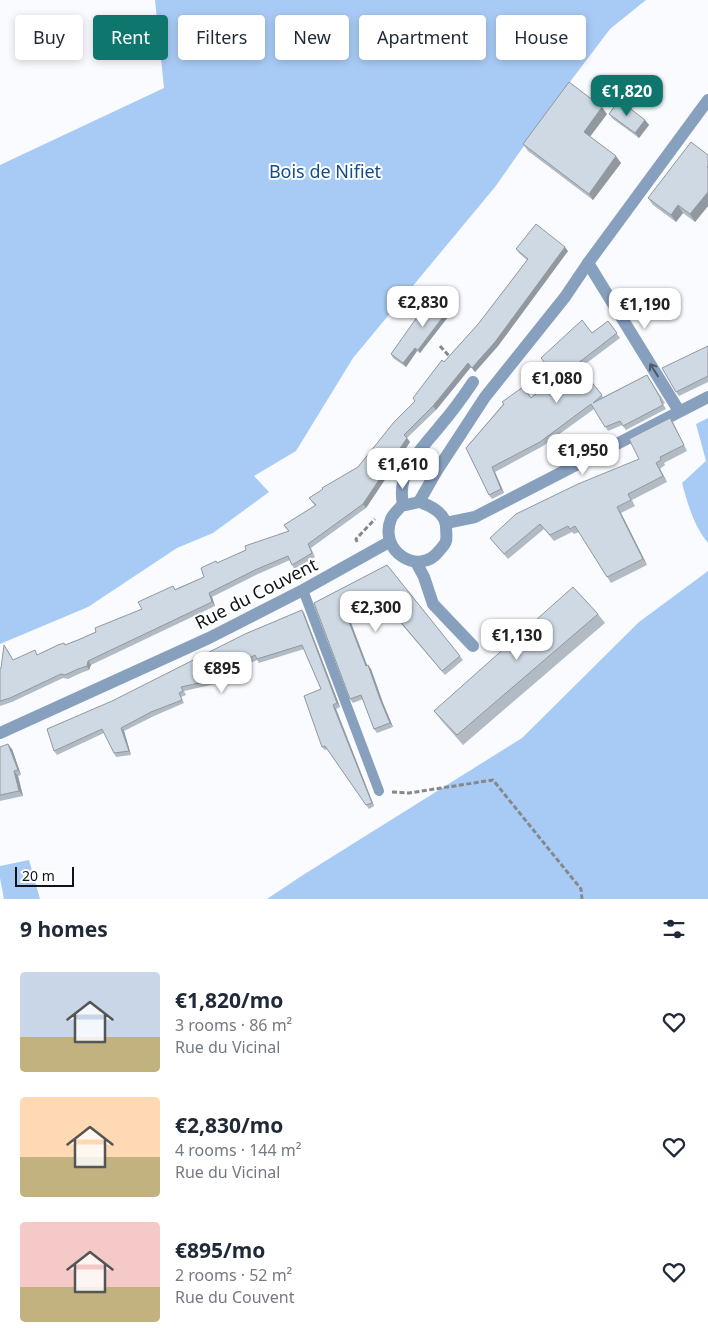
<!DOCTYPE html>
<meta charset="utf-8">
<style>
body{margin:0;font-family:"Noto Sans",sans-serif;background:#f6f6f7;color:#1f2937;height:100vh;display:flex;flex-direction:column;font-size:19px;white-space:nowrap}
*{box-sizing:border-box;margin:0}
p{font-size:16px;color:#747a83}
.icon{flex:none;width:28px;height:28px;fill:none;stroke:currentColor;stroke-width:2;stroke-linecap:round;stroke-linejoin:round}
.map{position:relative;height:899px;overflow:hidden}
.sheet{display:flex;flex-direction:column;background:#fff;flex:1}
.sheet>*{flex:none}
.top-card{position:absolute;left:15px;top:15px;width:679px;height:45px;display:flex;gap:10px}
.scale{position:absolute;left:15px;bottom:12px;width:59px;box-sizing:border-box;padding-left:5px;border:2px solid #101418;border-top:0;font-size:14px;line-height:18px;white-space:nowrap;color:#101418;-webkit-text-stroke:4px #fff;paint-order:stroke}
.price{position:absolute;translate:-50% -42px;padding:0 11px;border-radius:10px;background:#fff;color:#222;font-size:16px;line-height:32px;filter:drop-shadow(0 1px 2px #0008)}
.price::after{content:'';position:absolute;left:50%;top:30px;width:15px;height:11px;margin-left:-8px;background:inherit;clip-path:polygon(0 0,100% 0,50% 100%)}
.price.active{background:#0f766e;color:#fff}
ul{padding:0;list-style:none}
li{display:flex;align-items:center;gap:15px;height:125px;padding:0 20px}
li span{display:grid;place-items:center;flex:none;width:140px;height:100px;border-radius:5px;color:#555}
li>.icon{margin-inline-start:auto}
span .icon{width:60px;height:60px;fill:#fffc;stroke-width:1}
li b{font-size:21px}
h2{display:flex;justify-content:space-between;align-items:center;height:60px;padding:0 20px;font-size:21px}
.tag{padding:0 18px;border-radius:5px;background:#fff;box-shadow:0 2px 8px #0003;font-size:18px;line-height:45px}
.tag.active{background:#0f766e;color:#fff}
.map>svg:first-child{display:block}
.green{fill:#a8cbf5}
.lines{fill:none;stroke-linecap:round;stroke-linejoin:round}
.path{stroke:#85888c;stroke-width:3;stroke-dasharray:5 2.5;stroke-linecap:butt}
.service{stroke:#87a0be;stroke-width:10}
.minor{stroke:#87a0be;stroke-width:12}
.tertiary{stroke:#87a0be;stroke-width:12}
.wall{fill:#b2bbc4}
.shaded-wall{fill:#9198a0}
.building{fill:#cfd9e4;stroke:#9198a0}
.oneway{stroke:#4c5a6b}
.labels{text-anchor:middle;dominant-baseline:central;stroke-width:4;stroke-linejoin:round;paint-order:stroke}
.park-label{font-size:18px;fill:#124d8a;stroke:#fff}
.street-label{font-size:18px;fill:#101418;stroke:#fff}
</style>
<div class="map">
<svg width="708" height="899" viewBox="0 0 708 899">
<rect width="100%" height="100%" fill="#f9fbfe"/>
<g class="green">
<path d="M 155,0 L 646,0 L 610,29 L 560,95 L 495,187 L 353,358 L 296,451 L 254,476 L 269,492 L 213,533 L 177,548 L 88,607 L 0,644 L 0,165 L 164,88 Z"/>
<path d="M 708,418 L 708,543 C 694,526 688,505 682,483 L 706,461 L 696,424 Z"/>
<path d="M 708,571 L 708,899 L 267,899 L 303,875 L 522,738 L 639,622 Z"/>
<path d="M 29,860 L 40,899 L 4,899 L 0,878 L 0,866 Z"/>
</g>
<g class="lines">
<g class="path">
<path d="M 440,346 L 451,358"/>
<path d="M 357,542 L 356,539 L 375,519"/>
<path d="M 392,792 L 409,793 L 493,780 L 581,889 L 582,899"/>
</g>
<path class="service" d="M 303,590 L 379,791"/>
<g class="minor">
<path d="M 588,263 L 679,411"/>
<path d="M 419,502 L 436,472 L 485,397 L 565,297 L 588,263 L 708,100"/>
<path d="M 403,504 C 396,471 421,450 440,426 C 452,412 463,397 473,382"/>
<path d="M 416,562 L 424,577 L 433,604 L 473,646"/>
</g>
<g class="tertiary">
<path d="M 419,502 C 430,505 445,513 446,526 C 446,530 447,537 446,541 C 445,545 441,548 439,551 C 419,577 378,551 391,519 C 393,514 399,509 403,504 L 406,505 Z"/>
<path d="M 446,523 L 475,517 L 708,397"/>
<path d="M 0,733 L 209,638 L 303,590 L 389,542"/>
</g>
</g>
<g class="wall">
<path d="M 607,114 L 590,137 L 621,163 L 593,200 L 528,151 L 523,144 Z"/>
<path d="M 609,114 L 645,120 L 649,125 L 639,138 L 613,119 Z"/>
<path d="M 708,155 L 708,206 L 695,222 L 683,213 L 676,222 L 653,205 L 648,198 Z"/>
<path d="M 516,249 L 568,251 L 498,346 L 475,372 L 471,367 L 436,410 L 407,438 L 410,442 L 366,508 L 311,548 L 315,557 L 294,569 L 290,560 L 258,574 L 212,597 L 215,606 L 91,665 L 89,670 L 81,673 L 68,679 L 63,678 L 12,702 L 0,706 L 0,669 L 1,668 L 7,649 L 13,660 L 38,655 L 65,645 L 96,632 L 142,609 L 173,586 L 175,589 L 204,577 L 217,563 L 288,531 L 284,525 L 315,506 L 309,498 L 358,467 L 415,401 L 444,362 L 479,323 L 527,260 L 519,253 Z"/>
<path d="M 458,304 L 420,353 L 417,351 L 406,367 L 393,358 L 391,354 L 424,316 Z"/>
<path d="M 608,321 L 620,338 L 580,368 L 603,397 L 647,375 L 665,403 L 663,404 L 666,409 L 626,430 L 622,425 L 608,431 L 594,409 L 543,446 L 495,472 L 504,493 L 492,499 L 489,495 L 466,448 L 503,404 L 502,402 L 531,398 L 556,377 L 592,333 Z"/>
<path d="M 708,346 L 708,382 L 679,396 L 676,392 Z"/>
<path d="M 670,418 L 674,424 L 687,451 L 664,463 L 665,465 L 660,469 L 667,482 L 632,500 L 635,506 L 621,513 L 647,565 L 611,583 L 579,532 L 574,534 L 572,532 L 554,541 L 544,529 L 508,559 L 490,538 L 639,459 Z"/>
<path d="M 387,565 L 463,660 L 445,675 L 385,605 L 351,623 L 367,666 L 368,665 L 371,669 L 383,703 L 393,727 L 377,733 L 374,729 L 363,699 L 353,703 L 350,699 L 314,603 Z"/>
<path d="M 304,613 L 340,707 L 336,709 L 374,806 L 369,809 L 327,749 L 325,750 L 322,747 L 321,689 L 304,649 L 259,663 L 257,660 L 214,682 L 215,684 L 184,691 L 186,695 L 181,697 L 184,703 L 154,716 L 124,731 L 131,755 L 116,757 L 104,733 L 57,755 L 54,751 L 112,701 Z"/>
<path d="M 598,614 L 605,623 L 463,745 L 441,720 L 434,711 Z"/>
<path d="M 0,747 L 12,749 L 21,775 L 18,776 L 23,796 L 0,801 Z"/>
</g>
<g class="shaded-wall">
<path d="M 602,107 L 607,114 L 588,139 L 584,132 Z"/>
<path d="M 645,120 L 649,125 L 639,138 L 635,133 Z"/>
<path d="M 616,156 L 621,163 L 593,200 L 589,194 Z"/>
<path d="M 708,192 L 708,206 L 695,222 L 690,214 Z"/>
<path d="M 678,205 L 683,213 L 676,222 L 671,215 Z"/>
<path d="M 565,247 L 568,251 L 498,346 L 475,372 L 472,368 Z"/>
<path d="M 455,301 L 458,304 L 420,353 L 418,350 Z"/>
<path d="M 415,348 L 417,351 L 406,367 L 403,363 Z"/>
<path d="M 468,363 L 471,367 L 436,410 L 433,406 Z"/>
<path d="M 407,438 L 410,442 L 366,508 L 363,504 Z"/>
<path d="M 656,463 L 660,469 L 667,482 L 663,476 Z"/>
<path d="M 492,467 L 495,472 L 504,493 L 501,489 Z"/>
<path d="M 617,507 L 621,513 L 647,565 L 643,559 Z"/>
<path d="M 209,593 L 212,597 L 215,606 L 212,602 Z"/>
<path d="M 302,610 L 304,613 L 340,707 L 337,703 Z"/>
<path d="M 348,619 L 351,623 L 369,670 L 366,666 Z"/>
<path d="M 88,661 L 91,665 L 89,670 L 87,666 Z"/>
<path d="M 368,665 L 371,669 L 383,703 L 393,727 L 390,723 L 380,699 Z"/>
<path d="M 333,705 L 336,709 L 374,806 L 372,803 Z"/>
<path d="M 121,728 L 124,731 L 131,755 L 129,751 Z"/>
<path d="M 8,744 L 12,749 L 21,775 L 18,770 Z"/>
<path d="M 14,771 L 18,776 L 23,796 L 19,791 Z"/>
</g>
<g class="building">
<path d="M 569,82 L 602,107 L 584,132 L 616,156 L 589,194 L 523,144 Z"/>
<path d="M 619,100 L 645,120 L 635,133 L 609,114 Z"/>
<path d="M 691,142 L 708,155 L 708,166 L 707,167 L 708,168 L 708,192 L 690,214 L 678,205 L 671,215 L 648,198 Z"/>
<path d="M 536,224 L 565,247 L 495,342 L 472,368 L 468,363 L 433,406 L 404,435 L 407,438 L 363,504 L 308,544 L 312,553 L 292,565 L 288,556 L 255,570 L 209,593 L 212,602 L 88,661 L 87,666 L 78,669 L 65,675 L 61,674 L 10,698 L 0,701 L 0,669 L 1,668 L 4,645 L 13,660 L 35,650 L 37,655 L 58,645 L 64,643 L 65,645 L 78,640 L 96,632 L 95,628 L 142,609 L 138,602 L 173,586 L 175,590 L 204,577 L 201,568 L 216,561 L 217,563 L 246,550 L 245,546 L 289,531 L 284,525 L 316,505 L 309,498 L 323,489 L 322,488 L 358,467 L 394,422 L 415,401 L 413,398 L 442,360 L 444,362 L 479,323 L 528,259 L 516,249 Z"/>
<path d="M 442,291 L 455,301 L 418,350 L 415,348 L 403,363 L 391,354 L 420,313 L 424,316 Z"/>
<path d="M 582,320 L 592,333 L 608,321 L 617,333 L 577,364 L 602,395 L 593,403 L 647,375 L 661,399 L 660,399 L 663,405 L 623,426 L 620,421 L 605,427 L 591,404 L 540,442 L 492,467 L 501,489 L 489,495 L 466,448 L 504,404 L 502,402 L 523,387 L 531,398 L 556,377 L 541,358 Z"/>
<path d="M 708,346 L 708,376 L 676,392 L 662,368 Z"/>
<path d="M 670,418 L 684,445 L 660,457 L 661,460 L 656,463 L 663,476 L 628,494 L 631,500 L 617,507 L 643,559 L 607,577 L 575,526 L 570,529 L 568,526 L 550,535 L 540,524 L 504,554 L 490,538 L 516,514 L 578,484 L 639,459 L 629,439 Z"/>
<path d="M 387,565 L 460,656 L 442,671 L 382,600 L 348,619 L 366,666 L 368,665 L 380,699 L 390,723 L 374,729 L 361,695 L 350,699 L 314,603 Z"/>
<path d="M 573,587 L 598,614 L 457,735 L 434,711 Z"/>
<path d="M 302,610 L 337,703 L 333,705 L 372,803 L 366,805 L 325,746 L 322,747 L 304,696 L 321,689 L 302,645 L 257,659 L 255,655 L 212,678 L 212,680 L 181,687 L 183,691 L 179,693 L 182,700 L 151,712 L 121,728 L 129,751 L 114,753 L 102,729 L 54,751 L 47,729 L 112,701 L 245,634 Z"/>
<path d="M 8,744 L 18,770 L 14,771 L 19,791 L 0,795 L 0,747 Z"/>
</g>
<defs><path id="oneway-shaft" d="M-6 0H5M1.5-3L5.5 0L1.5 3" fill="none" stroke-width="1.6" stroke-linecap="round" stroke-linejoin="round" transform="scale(1.25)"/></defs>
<use class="oneway" href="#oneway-shaft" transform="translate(654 370) rotate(-122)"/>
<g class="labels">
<g class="park-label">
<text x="325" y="171">Bois de Nifiet</text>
</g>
<g class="street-label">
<text transform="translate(256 593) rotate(-27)">Rue du Couvent</text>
</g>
</g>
</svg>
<div class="scale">20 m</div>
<b class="price active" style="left:627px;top:117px">€1,820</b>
<b class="price" style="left:423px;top:328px">€2,830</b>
<b class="price" style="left:645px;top:330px">€1,190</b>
<b class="price" style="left:557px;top:404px">€1,080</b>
<b class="price" style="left:583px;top:476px">€1,950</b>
<b class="price" style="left:403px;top:490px">€1,610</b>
<b class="price" style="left:376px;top:633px">€2,300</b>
<b class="price" style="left:517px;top:661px">€1,130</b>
<b class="price" style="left:222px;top:694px">€895</b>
<div class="top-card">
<a class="tag">Buy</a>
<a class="tag active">Rent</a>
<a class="tag">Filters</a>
<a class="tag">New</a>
<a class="tag">Apartment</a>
<a class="tag">House</a>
</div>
</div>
<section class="sheet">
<h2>9 homes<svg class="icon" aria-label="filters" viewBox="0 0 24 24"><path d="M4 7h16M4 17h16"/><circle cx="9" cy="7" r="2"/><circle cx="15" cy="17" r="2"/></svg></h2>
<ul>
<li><span style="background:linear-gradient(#c9d6e8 65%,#c2b280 0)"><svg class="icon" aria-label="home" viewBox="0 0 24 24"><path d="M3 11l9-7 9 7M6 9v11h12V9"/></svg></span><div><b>€1,820/mo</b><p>3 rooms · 86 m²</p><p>Rue du Vicinal</p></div><svg class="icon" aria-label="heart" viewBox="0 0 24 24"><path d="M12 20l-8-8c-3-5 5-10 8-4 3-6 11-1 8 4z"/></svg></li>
<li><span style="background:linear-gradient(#ffd9b3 60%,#c2b280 0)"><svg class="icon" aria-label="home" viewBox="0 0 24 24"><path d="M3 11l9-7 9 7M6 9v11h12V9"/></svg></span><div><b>€2,830/mo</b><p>4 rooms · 144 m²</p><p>Rue du Vicinal</p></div><svg class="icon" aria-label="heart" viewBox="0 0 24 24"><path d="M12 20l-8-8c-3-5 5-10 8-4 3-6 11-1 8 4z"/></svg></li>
<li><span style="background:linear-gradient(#f6c9c9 65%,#c2b280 0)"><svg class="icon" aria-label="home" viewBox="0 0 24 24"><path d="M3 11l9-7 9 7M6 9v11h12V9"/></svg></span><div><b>€895/mo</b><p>2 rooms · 52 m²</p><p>Rue du Couvent</p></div><svg class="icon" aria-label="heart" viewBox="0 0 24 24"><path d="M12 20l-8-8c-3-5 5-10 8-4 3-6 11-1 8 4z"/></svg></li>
</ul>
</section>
